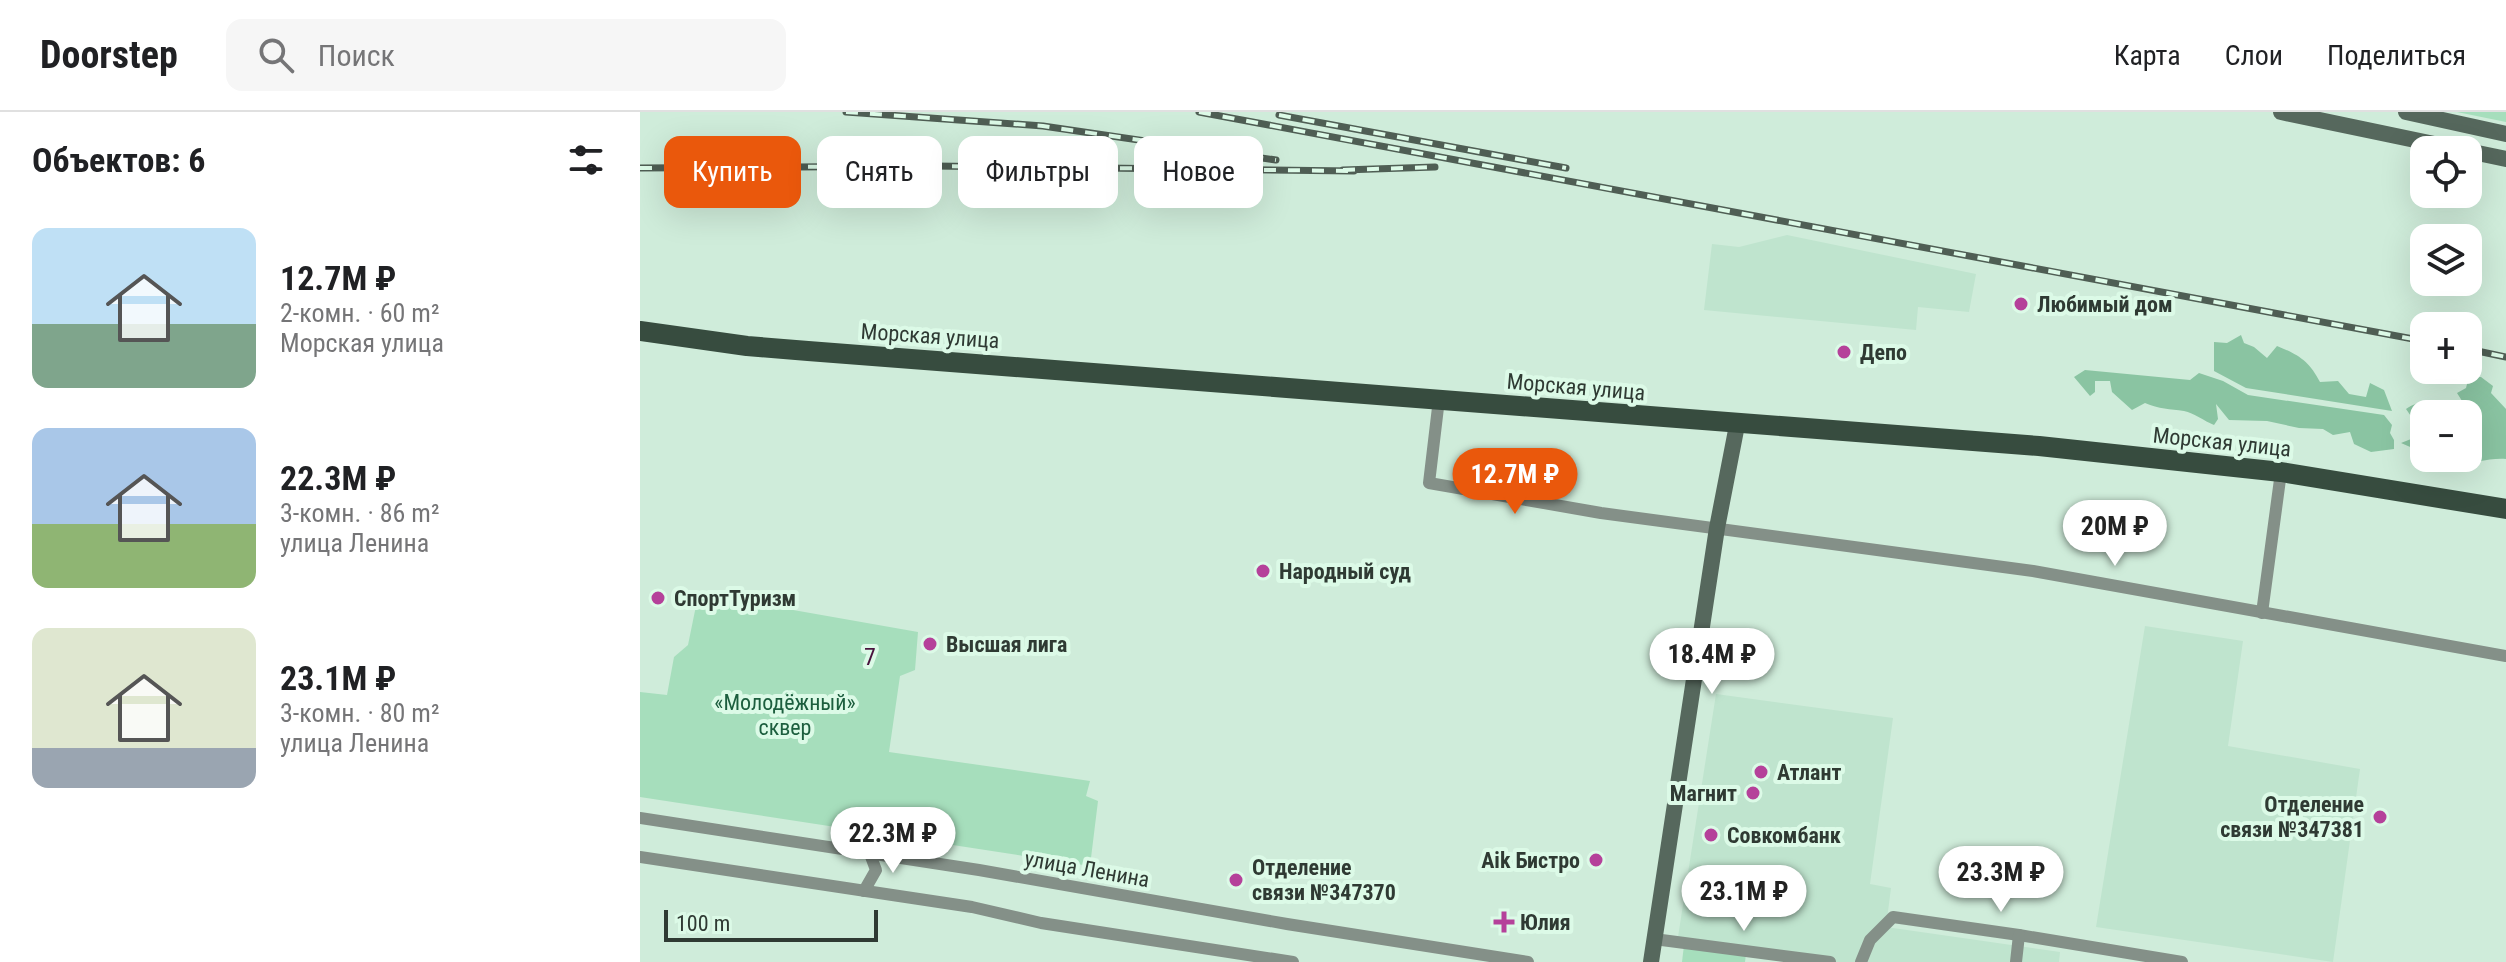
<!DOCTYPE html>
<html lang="ru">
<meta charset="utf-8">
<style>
body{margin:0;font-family:"Roboto Condensed",sans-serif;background:#f6f6f6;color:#202124;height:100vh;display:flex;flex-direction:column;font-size:30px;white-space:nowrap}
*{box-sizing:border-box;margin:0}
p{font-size:26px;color:#757577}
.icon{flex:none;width:44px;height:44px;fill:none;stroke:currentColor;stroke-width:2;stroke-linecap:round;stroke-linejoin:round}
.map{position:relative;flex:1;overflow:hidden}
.panel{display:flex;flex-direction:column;background:#fff;width:640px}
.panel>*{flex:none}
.top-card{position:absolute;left:24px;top:24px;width:760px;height:72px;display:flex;gap:16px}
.controls{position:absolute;left:1770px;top:24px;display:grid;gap:16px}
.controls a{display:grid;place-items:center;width:72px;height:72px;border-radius:16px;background:#fff;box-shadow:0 8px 32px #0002;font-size:40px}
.scale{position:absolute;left:24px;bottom:20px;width:214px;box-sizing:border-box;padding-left:8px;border:4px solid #2f3a33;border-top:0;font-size:22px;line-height:28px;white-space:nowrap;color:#2f3a33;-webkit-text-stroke:6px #dcfae7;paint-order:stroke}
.price{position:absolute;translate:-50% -68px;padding:0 18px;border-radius:28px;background:#fff;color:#222;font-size:26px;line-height:52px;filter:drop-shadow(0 2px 4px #0008)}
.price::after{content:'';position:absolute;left:50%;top:48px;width:24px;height:18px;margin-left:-12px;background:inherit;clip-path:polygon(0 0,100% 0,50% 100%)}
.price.selected{background:#ea580c;color:#fff}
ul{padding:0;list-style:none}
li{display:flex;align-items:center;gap:24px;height:200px;padding:0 32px}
li span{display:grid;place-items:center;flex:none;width:224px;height:160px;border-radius:16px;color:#555}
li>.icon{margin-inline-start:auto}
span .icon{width:96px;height:96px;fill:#fffc;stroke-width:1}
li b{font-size:34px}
h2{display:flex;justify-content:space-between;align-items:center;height:96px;padding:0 32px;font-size:34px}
.tag{padding:0 28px;border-radius:16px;background:#fff;box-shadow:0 8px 32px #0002;font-size:28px;line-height:72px}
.tag.selected{background:#ea580c;color:#fff}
header{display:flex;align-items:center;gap:48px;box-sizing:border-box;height:112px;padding:0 40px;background:#fff;border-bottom:2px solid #e0e0e0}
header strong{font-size:38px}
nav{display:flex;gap:44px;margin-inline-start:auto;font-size:28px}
.search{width:560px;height:72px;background:#f6f6f6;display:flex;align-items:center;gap:20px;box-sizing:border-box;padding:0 28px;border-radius:16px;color:#757577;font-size:30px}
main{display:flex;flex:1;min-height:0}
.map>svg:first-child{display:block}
.built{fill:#bfe4ce}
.green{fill:#a6debc}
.forest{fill:#8ac4a2}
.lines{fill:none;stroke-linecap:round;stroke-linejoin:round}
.street{stroke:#849088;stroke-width:12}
.secondary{stroke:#56685d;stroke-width:16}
.primary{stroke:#374c3f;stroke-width:20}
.rail-casing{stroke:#4f5e54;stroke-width:7}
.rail{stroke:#dcfae7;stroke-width:4;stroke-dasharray:12;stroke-linecap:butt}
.poi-dot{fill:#b5419a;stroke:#dcfae7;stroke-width:3}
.labels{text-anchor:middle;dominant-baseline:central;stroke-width:8;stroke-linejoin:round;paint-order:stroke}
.poi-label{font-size:22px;font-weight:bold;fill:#2f3a33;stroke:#dcfae7;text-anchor:start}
.street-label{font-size:22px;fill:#2f3a33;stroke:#dcfae7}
.park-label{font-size:22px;fill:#1c5e3e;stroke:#dcfae7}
.neighbourhood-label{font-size:24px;letter-spacing:2px;fill:#49123d;stroke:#dcfae7}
</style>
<header>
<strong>Doorstep</strong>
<div class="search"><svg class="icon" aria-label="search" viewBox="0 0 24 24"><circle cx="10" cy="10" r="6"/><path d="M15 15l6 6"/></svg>Поиск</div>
<nav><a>Карта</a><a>Слои</a><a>Поделиться</a></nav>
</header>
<main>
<section class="panel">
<h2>Объектов: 6<svg class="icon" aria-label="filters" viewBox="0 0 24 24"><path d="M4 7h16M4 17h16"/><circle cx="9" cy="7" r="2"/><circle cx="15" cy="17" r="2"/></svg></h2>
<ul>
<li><span style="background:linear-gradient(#bfe0f5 60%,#7fa58c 0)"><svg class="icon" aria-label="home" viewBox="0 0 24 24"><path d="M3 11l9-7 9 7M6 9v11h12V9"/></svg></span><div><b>12.7M ₽</b><p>2-комн. · 60 m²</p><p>Морская улица</p></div></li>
<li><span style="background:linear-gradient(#a9c7e8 60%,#8fb573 0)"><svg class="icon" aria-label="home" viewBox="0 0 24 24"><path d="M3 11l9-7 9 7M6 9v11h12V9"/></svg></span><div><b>22.3M ₽</b><p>3-комн. · 86 m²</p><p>улица Ленина</p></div></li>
<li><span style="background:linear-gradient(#dfe7d0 75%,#9aa5b1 0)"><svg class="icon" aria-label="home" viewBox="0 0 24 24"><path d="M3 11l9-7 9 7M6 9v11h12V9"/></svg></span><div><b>23.1M ₽</b><p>3-комн. · 80 m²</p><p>улица Ленина</p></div></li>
</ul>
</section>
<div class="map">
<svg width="1866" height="850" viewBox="0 0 1866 850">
<rect width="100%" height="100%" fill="#cfecda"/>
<g class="built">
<path d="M 1147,123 L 1336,162 L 1329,200 L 1278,195 L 1276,218 L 1064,198 L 1072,132 L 1099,135 Z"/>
<path d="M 1505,514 L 1603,529 L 1588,634 L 1720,657 L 1693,850 L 1456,815 Z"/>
<path d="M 1076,582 L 1253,606 L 1230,772 L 1251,776 L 1246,815 L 1420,840 L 1419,850 L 1190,850 L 1038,825 Z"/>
</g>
<g class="green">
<path d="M 1817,0 L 1866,0 L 1866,10 Z"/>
<path d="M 58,484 L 72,486 L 73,484 L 278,520 L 275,558 L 260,564 L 249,640 L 450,669 L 446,684 L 458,689 L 450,754 L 0,685 L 0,580 L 27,583 L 34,545 L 48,533 Z"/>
<path d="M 1044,833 L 1106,842 L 1105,850 L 1042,850 Z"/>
</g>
<g class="forest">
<path d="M 1601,223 L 1604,231 L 1614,235 L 1627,246 L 1637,234 C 1659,243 1669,249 1680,270 L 1698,269 L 1709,282 L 1726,285 L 1730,271 L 1744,278 L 1752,299 L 1606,276 L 1574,259 L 1574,230 L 1587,231 Z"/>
<path d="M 1445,258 L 1550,268 L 1559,261 L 1583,269 L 1608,283 L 1744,303 L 1752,313 L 1750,321 L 1754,328 L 1754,337 L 1731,340 L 1714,332 L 1710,320 L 1693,323 L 1683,317 L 1659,316 L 1627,309 L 1589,308 L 1576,292 L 1578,307 L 1574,313 C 1564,309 1554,301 1544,299 C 1530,297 1519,297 1505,291 L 1492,298 L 1472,280 L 1470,269 L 1455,269 L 1455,280 L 1450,284 L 1434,265 Z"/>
<path d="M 1829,264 L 1841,265 L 1853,274 L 1851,281 L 1866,297 L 1866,347 C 1841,345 1816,360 1793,346 L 1828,346 L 1828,302 L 1784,302 L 1784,341 L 1761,331 L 1771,327 L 1775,310 L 1766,297 C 1781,286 1798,289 1814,296 L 1824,292 L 1817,281 L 1826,276 Z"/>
</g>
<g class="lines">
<g class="street">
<path d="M 799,287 L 789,371 L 961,401 L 1393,459 L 1866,544"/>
<path d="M 1622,501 L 1641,360"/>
<path d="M 0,706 L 339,758 L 647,812 L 888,850"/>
<path d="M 0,745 L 332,795 L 401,811 L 653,850"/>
<path d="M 224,779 L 236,758 L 230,742"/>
<path d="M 1014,827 L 1190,850"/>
<path d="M 1221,850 L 1230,828 L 1253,805 L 1379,823 L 1542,850"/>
<path d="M 1376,850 L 1379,823"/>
</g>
<g class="secondary">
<path d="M 1641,0 L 1823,38"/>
<path d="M 1766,0 L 1866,22"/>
<path d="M 1828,39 L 1866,47"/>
<path d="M 1011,850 L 1077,416 L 1097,313"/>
</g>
<path class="primary" d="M 0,219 L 107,234 L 168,239 L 1399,334 L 1641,360 L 1866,397"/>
<g class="rail-casing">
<g id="rail">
<path d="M 206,0 L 403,14 L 636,48"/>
<path d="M 559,0 L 1784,229"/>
<path d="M 639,3 L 926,56"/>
<path d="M 0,56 L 292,54 L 714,59"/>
<path d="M 703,58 L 795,55"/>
<path d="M 1828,237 L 1866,245"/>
</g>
</g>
<use href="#rail" class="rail"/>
</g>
<g class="poi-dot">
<circle cx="1381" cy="192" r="8"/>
<circle cx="1204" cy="240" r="8"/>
<circle cx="623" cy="459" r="8"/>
<circle cx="18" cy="486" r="8"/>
<circle cx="290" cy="532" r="8"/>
<circle cx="1121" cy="660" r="8"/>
<circle cx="1113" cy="681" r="8"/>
<circle cx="1740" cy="705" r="8"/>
<circle cx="1071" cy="723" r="8"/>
<circle cx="956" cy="748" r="8"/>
<circle cx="596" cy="768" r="8"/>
<path d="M860 798h8v8h8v8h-8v8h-8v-8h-8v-8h8z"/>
</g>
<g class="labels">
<g class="poi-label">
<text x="1397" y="192">Любимый дом</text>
<text x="1220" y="240">Депо</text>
<text x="639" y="459">Народный суд</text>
<text x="34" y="486">СпортТуризм</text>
<text x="306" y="532">Высшая лига</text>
<text x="1137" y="660">Атлант</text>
<text x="1097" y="681" text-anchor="end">Магнит</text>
<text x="1724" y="692" text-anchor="end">Отделение<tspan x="1724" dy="25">связи №347381</tspan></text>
<text x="1087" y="723">Совкомбанк</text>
<text x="940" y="748" text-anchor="end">Aik Бистро</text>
<text x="612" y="755">Отделение<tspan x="612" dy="25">связи №347370</tspan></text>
<text x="880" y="810">Юлия</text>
</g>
<g class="street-label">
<text transform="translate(290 224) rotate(4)">Морская улица</text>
<text transform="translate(936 275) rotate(5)">Морская улица</text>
<text transform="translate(1582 330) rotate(6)">Морская улица</text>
<text transform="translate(447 757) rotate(10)">улица Ленина</text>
</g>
<g class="park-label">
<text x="145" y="590">«Молодёжный»<tspan x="145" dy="25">сквер</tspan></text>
</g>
<g class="neighbourhood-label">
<text x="231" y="545">7</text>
</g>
</g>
</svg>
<div class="controls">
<a><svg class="icon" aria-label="locate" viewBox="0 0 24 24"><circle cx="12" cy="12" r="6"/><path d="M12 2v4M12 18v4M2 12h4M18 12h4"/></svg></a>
<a><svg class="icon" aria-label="layers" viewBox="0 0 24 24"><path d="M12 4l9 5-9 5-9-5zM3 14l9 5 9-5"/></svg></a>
<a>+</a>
<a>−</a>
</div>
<div class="scale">100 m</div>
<b class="price selected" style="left:875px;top:404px">12.7M ₽</b>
<b class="price" style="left:1475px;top:456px">20M ₽</b>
<b class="price" style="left:1072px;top:584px">18.4M ₽</b>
<b class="price" style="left:253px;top:763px">22.3M ₽</b>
<b class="price" style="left:1361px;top:802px">23.3M ₽</b>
<b class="price" style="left:1104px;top:821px">23.1M ₽</b>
<div class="top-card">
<a class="tag selected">Купить</a>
<a class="tag">Снять</a>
<a class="tag">Фильтры</a>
<a class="tag">Новое</a>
</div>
</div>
</main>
